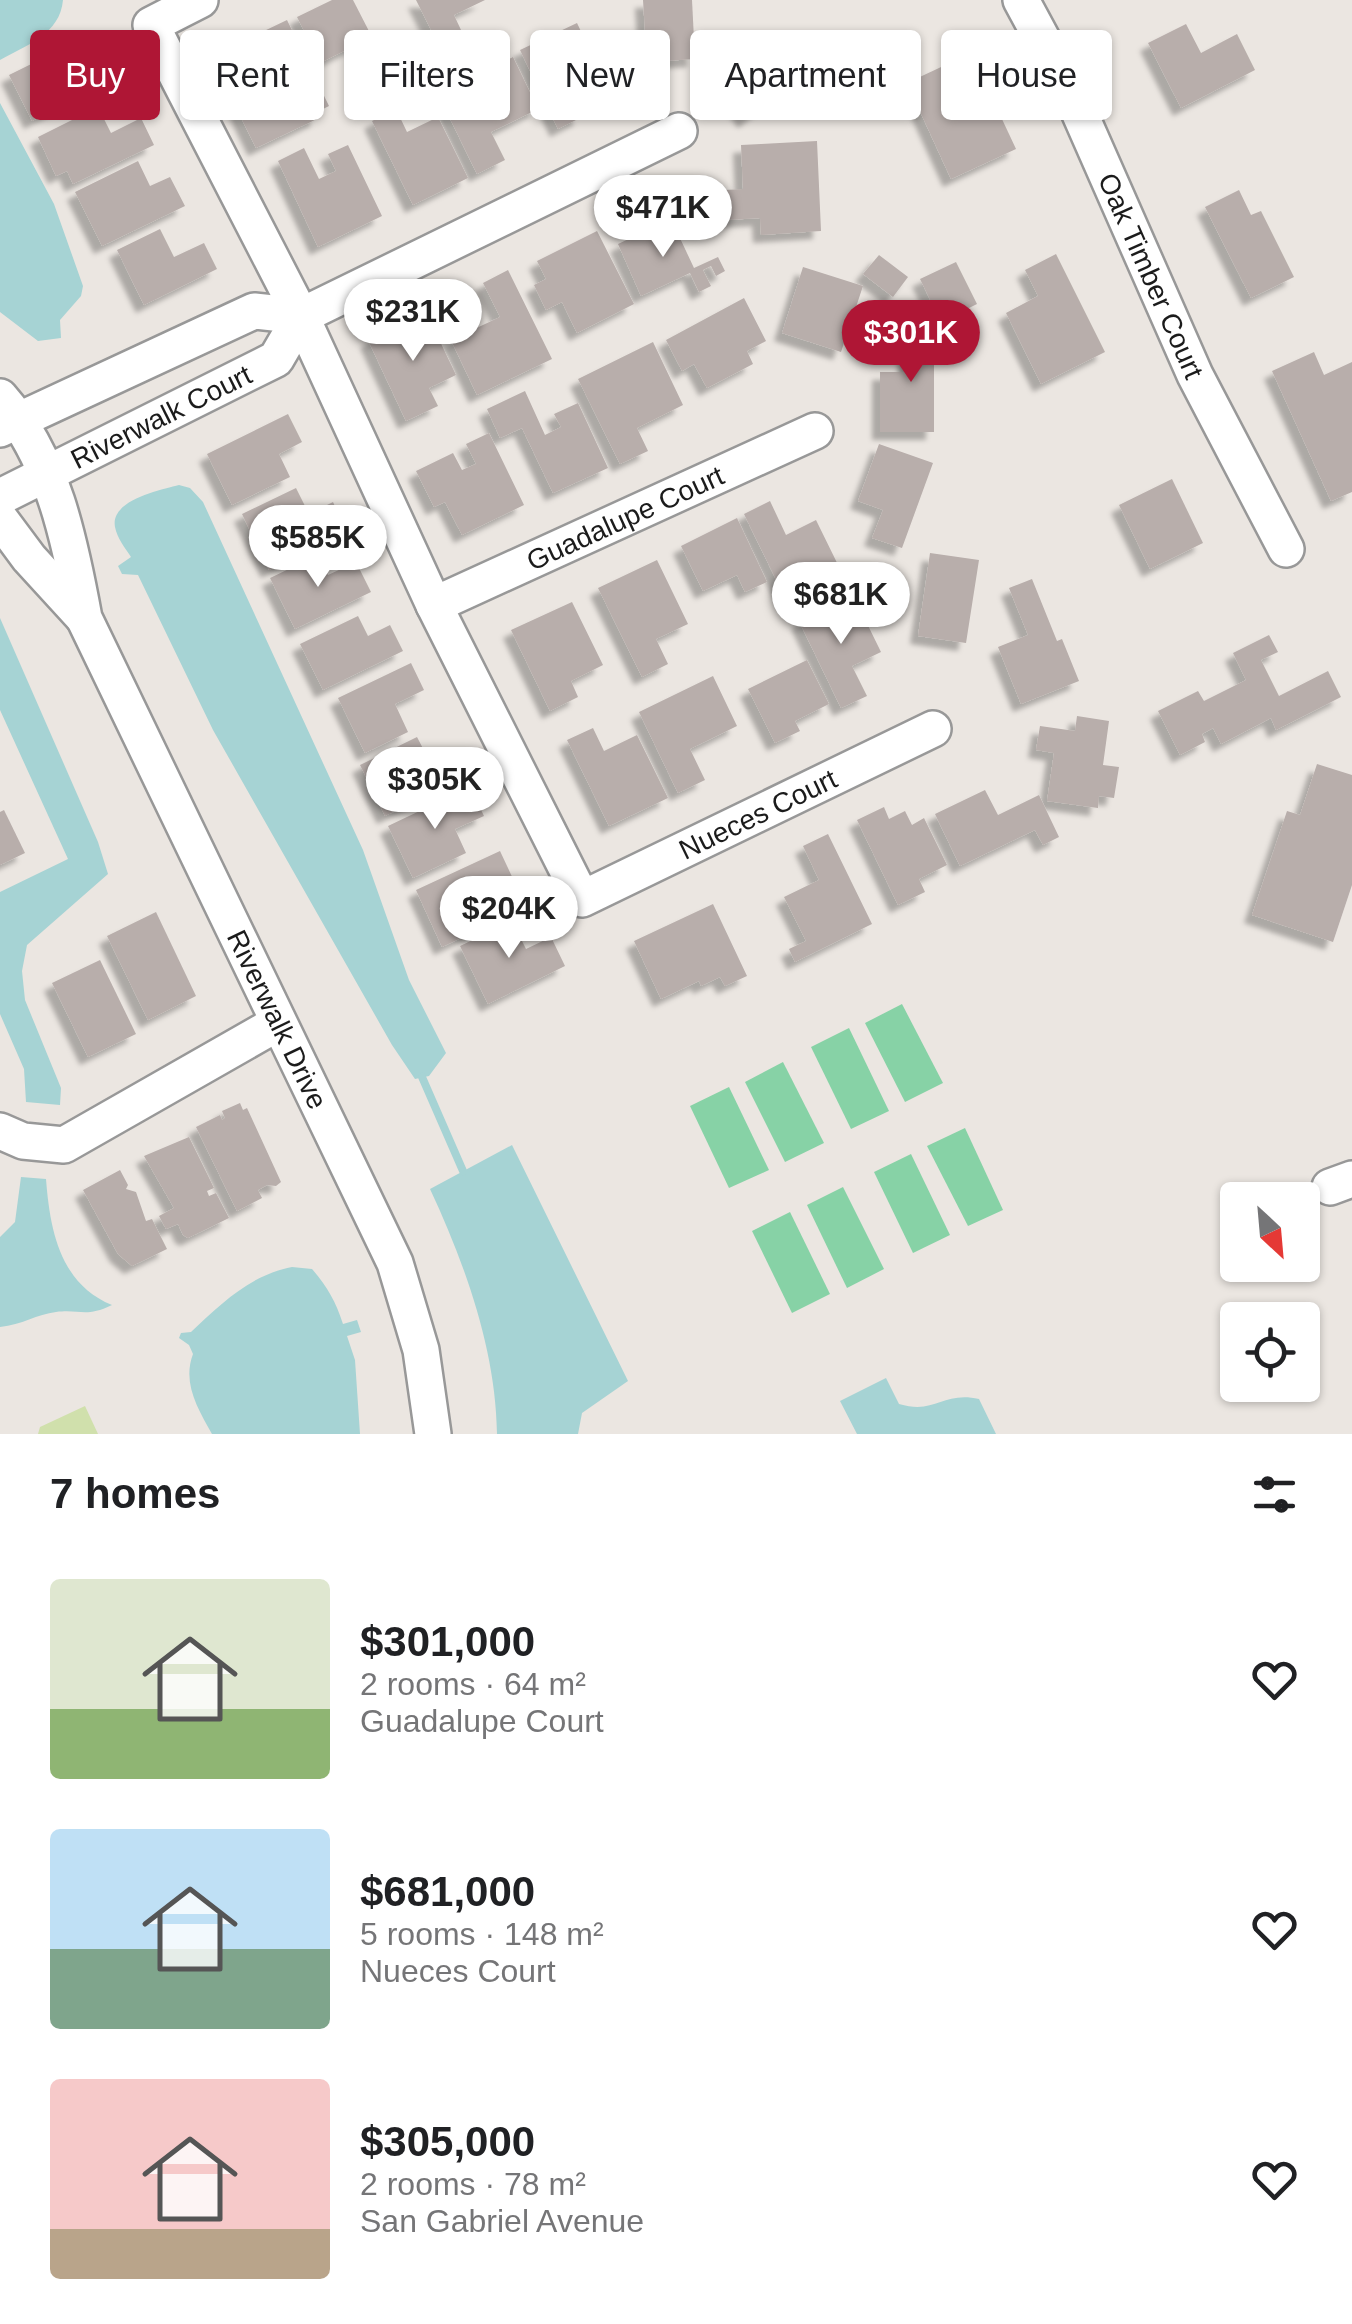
<!DOCTYPE html>
<meta charset="utf-8">
<style>
body{margin:0;font-family:Arial,sans-serif;background:#f2f2f2;color:#202124;height:100vh;display:flex;flex-direction:column;font-size:38px;white-space:nowrap}
*{box-sizing:border-box;margin:0}
p{font-size:32px;color:#757577}
.icon{flex:none;width:55px;height:55px;fill:none;stroke:currentColor;stroke-width:2;stroke-linecap:round;stroke-linejoin:round}
.map{position:relative;height:1434px;overflow:hidden}
.side{display:flex;flex-direction:column;background:#fff;flex:1}
.side>*{flex:none}
.guide{position:absolute;left:30px;top:30px;width:1292px;height:90px;display:flex;gap:20px}
.needle{width:65px;rotate:154deg}
.buttons{position:absolute;left:1220px;top:1182px;display:grid;gap:20px}
.buttons a{display:grid;place-items:center;width:100px;height:100px;border-radius:10px;background:#fff;box-shadow:0 2px 8px #0004;font-size:50px}
.price{position:absolute;translate:-50% -85px;padding:0 22px;border-radius:35px;background:#fff;color:#222;font-size:32px;line-height:65px;filter:drop-shadow(0 2px 5px #0008)}
.price::after{content:'';position:absolute;left:50%;top:60px;width:30px;height:22px;margin-left:-15px;background:inherit;clip-path:polygon(0 0,100% 0,50% 100%)}
.price.on{background:#af1635;color:#fff}
ul{padding:0;list-style:none}
li{display:flex;align-items:center;gap:30px;height:250px;padding:0 50px}
li span{display:grid;place-items:center;flex:none;width:280px;height:200px;border-radius:10px;color:#555}
li>.icon{margin-inline-start:auto}
span .icon{width:120px;height:120px;fill:#fffc;stroke-width:1}
li b{font-size:42px}
h2{display:flex;justify-content:space-between;align-items:center;height:120px;padding:0 50px;font-size:42px}
.chip{padding:0 35px;border-radius:10px;background:#fff;box-shadow:0 2px 8px #0004;font-size:35px;line-height:90px}
.chip.on{background:#af1635;color:#fff}
.map>svg:first-child{display:block}
.grass{fill:#d0e0ac}
.pitch{fill:#87d2a6}
.water{fill:#a6d3d4}
.lines{fill:none;stroke-linecap:round;stroke-linejoin:round}
.stream{stroke:#a6d3d4;stroke-width:8}
.building{fill:#b8aeab;filter:url(#shadow)}
.minor-casing{stroke:#989898;stroke-width:40}
.minor{stroke:#fff;stroke-width:35}
.labels{text-anchor:middle;dominant-baseline:central;stroke-width:9;stroke-linejoin:round;paint-order:stroke}
.street-label{font-size:28px;fill:#1b1b1b;stroke:#fff}
</style>
<div class="map">
<svg width="1352" height="1434" viewBox="0 0 1352 1434">
<defs>
<filter id="shadow"><feDropShadow dx="-8" dy="8" stdDeviation="2.5" flood-color="#0004"/></filter>
</defs>
<rect width="100%" height="100%" fill="#ebe6e1"/>
<path class="grass" d="M 85,1406 L 98,1434 L 38,1434 L 40,1427 Z"/>
<g class="pitch">
<path d="M 902,1004 L 943,1083 L 905,1102 L 865,1023 Z"/>
<path d="M 849,1028 L 889,1111 L 851,1129 L 811,1047 Z"/>
<path d="M 783,1062 L 824,1143 L 785,1162 L 745,1082 Z"/>
<path d="M 729,1087 L 769,1170 L 729,1188 L 690,1106 Z"/>
<path d="M 965,1128 L 1003,1210 L 968,1226 L 927,1146 Z"/>
<path d="M 911,1154 L 950,1235 L 913,1253 L 874,1172 Z"/>
<path d="M 843,1187 L 884,1269 L 847,1288 L 807,1205 Z"/>
<path d="M 790,1212 L 830,1294 L 792,1313 L 752,1231 Z"/>
</g>
<g class="water">
<path d="M 0,0 L 63,0 C 60,34 27,45 0,60 Z"/>
<path d="M 0,103 L 54,204 L 83,286 L 81,296 L 60,320 L 61,338 L 38,341 L 0,312 Z"/>
<path d="M 179,485 L 190,488 L 203,502 L 363,850 L 409,980 L 446,1053 L 429,1076 L 415,1079 L 392,1045 L 213,730 L 138,575 L 122,574 L 118,566 L 131,557 C 125,548 117,538 115,527 C 110,500 160,490 179,485 Z"/>
<path d="M 0,618 L 98,842 L 108,874 L 27,945 L 22,971 L 25,1000 L 61,1088 L 60,1105 L 26,1102 L 24,1069 L 0,1014 L 0,892 L 68,859 L 0,710 Z"/>
<path d="M 512,1145 L 628,1381 L 582,1413 L 578,1434 L 497,1434 C 496,1350 465,1264 430,1189 Z"/>
<path d="M 21,1177 L 46,1179 C 50,1230 60,1284 112,1305 C 85,1318 81,1309 56,1312 C 37,1314 22,1325 0,1327 L 0,1237 L 15,1222 Z"/>
<path d="M 292,1267 L 312,1269 C 327,1286 336,1302 343,1324 L 357,1320 L 361,1332 L 347,1336 L 355,1360 L 360,1434 L 212,1434 C 198,1409 182,1383 193,1354 L 189,1345 L 179,1338 L 181,1333 L 191,1332 C 221,1304 250,1275 292,1267 Z"/>
<path d="M 886,1378 L 899,1404 C 936,1415 942,1391 979,1399 L 996,1434 L 857,1434 L 840,1401 Z"/>
</g>
<g class="lines">
<path class="stream" d="M 422,1077 L 463,1171"/>
</g>
<g class="building">
<path d="M 332,0 L 353,0 L 372,37 L 320,63 L 297,17 Z"/>
<path d="M 416,0 L 485,0 L 454,15 L 461,30 L 453,34 L 451,30 L 435,38 Z"/>
<path d="M 643,0 L 692,0 L 695,59 L 647,62 Z"/>
<path d="M 287,20 L 329,106 L 317,112 L 319,118 L 256,148 L 225,85 L 276,60 L 262,32 Z"/>
<path d="M 577,23 L 600,71 L 567,86 L 582,117 L 558,129 L 520,50 Z"/>
<path d="M 1186,24 L 1201,53 L 1237,34 L 1255,70 L 1181,108 L 1148,43 Z"/>
<path d="M 748,30 L 790,87 L 746,120 L 703,63 Z"/>
<path d="M 94,33 L 113,72 L 97,80 L 101,87 L 32,121 L 9,75 Z"/>
<path d="M 403,51 L 416,76 L 379,95 L 367,71 Z"/>
<path d="M 971,53 L 1016,149 L 951,179 L 907,83 Z"/>
<path d="M 513,57 L 538,109 L 491,132 L 505,160 L 477,174 L 438,94 Z"/>
<path d="M 98,107 L 111,133 L 141,118 L 154,145 L 73,184 L 67,171 L 56,176 L 38,137 Z"/>
<path d="M 396,109 L 407,132 L 438,117 L 468,178 L 413,205 L 372,121 Z"/>
<path d="M 817,141 L 821,231 L 761,235 L 760,218 L 727,220 L 725,190 L 743,189 L 741,145 Z"/>
<path d="M 348,145 L 382,216 L 318,247 L 278,161 L 304,148 L 319,179 L 336,171 L 328,154 Z"/>
<path d="M 138,161 L 150,186 L 170,177 L 185,206 L 102,246 L 75,192 Z"/>
<path d="M 1239,190 L 1251,215 L 1261,211 L 1294,277 L 1251,298 L 1205,207 Z"/>
<path d="M 671,219 L 694,268 L 718,257 L 725,271 L 716,276 L 711,266 L 703,270 L 711,286 L 699,292 L 690,273 L 641,296 L 618,244 Z"/>
<path d="M 160,229 L 174,257 L 204,243 L 217,269 L 144,305 L 117,250 Z"/>
<path d="M 597,231 L 634,304 L 577,333 L 562,302 L 546,310 L 534,285 L 546,279 L 537,261 Z"/>
<path d="M 1056,254 L 1105,352 L 1041,384 L 1006,313 L 1038,296 L 1025,270 Z"/>
<path d="M 879,255 L 908,277 L 893,297 L 863,274 Z"/>
<path d="M 956,262 L 977,304 L 941,322 L 920,279 Z"/>
<path d="M 803,267 L 863,286 L 841,352 L 782,333 Z"/>
<path d="M 508,270 L 552,359 L 477,395 L 451,340 L 500,317 L 483,283 Z"/>
<path d="M 744,298 L 766,341 L 747,351 L 753,364 L 707,388 L 694,364 L 682,371 L 666,340 Z"/>
<path d="M 426,312 L 456,375 L 429,388 L 438,406 L 406,421 L 368,340 Z"/>
<path d="M 906,320 L 934,320 L 934,432 L 880,432 L 880,372 L 906,372 Z"/>
<path d="M 653,342 L 683,405 L 637,428 L 648,451 L 620,464 L 578,379 Z"/>
<path d="M 1314,352 L 1324,375 L 1352,362 L 1352,492 L 1331,501 L 1272,371 Z"/>
<path d="M 525,391 L 545,435 L 561,427 L 554,414 L 578,403 L 608,468 L 553,493 L 522,428 L 500,438 L 487,409 Z"/>
<path d="M 288,414 L 302,442 L 279,454 L 290,477 L 232,505 L 207,454 Z"/>
<path d="M 489,433 L 524,505 L 462,535 L 445,502 L 434,507 L 416,471 L 453,453 L 462,470 L 476,464 L 466,444 Z"/>
<path d="M 879,444 L 933,463 L 902,548 L 872,538 L 883,510 L 858,501 Z"/>
<path d="M 1172,479 L 1203,543 L 1150,569 L 1119,505 Z"/>
<path d="M 296,488 L 309,514 L 333,502 L 347,532 L 269,570 L 242,514 Z"/>
<path d="M 770,501 L 786,535 L 816,520 L 842,573 L 786,600 L 744,514 Z"/>
<path d="M 737,518 L 767,582 L 745,592 L 737,575 L 703,591 L 681,546 Z"/>
<path d="M 930,553 L 979,560 L 966,643 L 918,636 Z"/>
<path d="M 318,555 L 328,575 L 356,562 L 371,592 L 295,629 L 270,578 Z"/>
<path d="M 657,560 L 688,624 L 656,639 L 668,664 L 642,677 L 598,588 Z"/>
<path d="M 1032,579 L 1057,641 L 1062,639 L 1079,681 L 1021,704 L 998,647 L 1028,635 L 1009,588 Z"/>
<path d="M 853,595 L 881,652 L 852,666 L 867,696 L 841,708 L 799,621 Z"/>
<path d="M 572,602 L 603,665 L 571,681 L 578,697 L 550,711 L 511,630 Z"/>
<path d="M 358,616 L 368,636 L 390,625 L 403,651 L 323,690 L 300,644 Z"/>
<path d="M 1269,635 L 1278,652 L 1261,660 L 1279,696 L 1328,671 L 1341,697 L 1276,730 L 1271,718 L 1221,744 L 1213,728 L 1202,734 L 1205,742 L 1180,755 L 1158,711 L 1198,691 L 1204,701 L 1246,680 L 1233,653 Z"/>
<path d="M 807,660 L 829,704 L 795,721 L 800,731 L 775,743 L 748,689 Z"/>
<path d="M 411,663 L 424,690 L 395,704 L 408,732 L 365,753 L 338,698 Z"/>
<path d="M 713,676 L 737,726 L 690,749 L 705,780 L 678,793 L 639,712 Z"/>
<path d="M 1077,716 L 1109,721 L 1103,765 L 1119,767 L 1114,798 L 1099,796 L 1098,808 L 1047,801 L 1054,753 L 1036,750 L 1040,726 L 1075,731 Z"/>
<path d="M 593,728 L 604,751 L 637,735 L 668,798 L 609,826 L 567,740 Z"/>
<path d="M 417,737 L 430,762 L 455,749 L 468,776 L 385,816 L 360,765 Z"/>
<path d="M 1317,764 L 1352,775 L 1352,885 L 1333,942 L 1252,915 L 1287,811 L 1300,815 Z"/>
<path d="M 470,787 L 484,816 L 455,829 L 466,853 L 413,878 L 388,826 Z"/>
<path d="M 985,790 L 998,815 L 1039,795 L 1059,837 L 1043,845 L 1035,830 L 960,866 L 935,814 Z"/>
<path d="M 884,807 L 889,819 L 905,811 L 912,825 L 924,818 L 947,865 L 919,879 L 925,892 L 898,905 L 857,820 Z"/>
<path d="M 4,810 L 25,853 L 0,865 L 0,812 Z"/>
<path d="M 828,834 L 872,924 L 795,962 L 789,949 L 806,941 L 784,897 L 819,880 L 803,846 Z"/>
<path d="M 500,851 L 515,883 L 494,893 L 505,917 L 442,947 L 416,890 Z"/>
<path d="M 713,904 L 747,976 L 725,986 L 720,977 L 701,986 L 699,981 L 661,999 L 634,941 Z"/>
<path d="M 156,912 L 196,996 L 148,1020 L 107,936 Z"/>
<path d="M 512,921 L 526,949 L 551,937 L 565,966 L 488,1004 L 460,946 Z"/>
<path d="M 100,960 L 136,1034 L 88,1057 L 52,983 Z"/>
<path d="M 240,1103 L 243,1110 L 247,1108 L 281,1182 L 276,1186 L 267,1185 L 258,1190 L 262,1198 L 237,1211 L 196,1127 L 220,1115 L 222,1120 L 225,1118 L 222,1111 Z"/>
<path d="M 189,1137 L 214,1188 L 207,1191 L 209,1196 L 216,1193 L 229,1218 L 188,1238 L 183,1235 L 178,1224 L 166,1229 L 159,1216 L 174,1208 L 144,1156 Z"/>
<path d="M 120,1170 L 128,1185 L 126,1189 L 136,1192 L 146,1221 L 152,1219 L 167,1249 L 132,1266 L 118,1254 L 83,1190 Z"/>
</g>
<g class="lines">
<g class="minor-casing">
<g id="minor">
<path id="s1" d="M 200,0 L 151,25 L 301,316 L 434,605 L 582,899 L 933,729"/>
<path id="s2" d="M 1021,0 L 1069,89 L 1195,375 L 1286,549"/>
<path id="s3" d="M 0,397 C 53,457 70,541 84,618 L 395,1263 L 421,1350 L 433,1434"/>
<path d="M 0,429 L 254,311 L 301,316 L 679,131"/>
<path id="s4" d="M 0,497 L 276,359 L 301,316"/>
<path d="M 0,519 L 29,558 L 83,617"/>
<path id="s5" d="M 434,605 L 815,431"/>
<path d="M 0,1131 L 23,1141 L 64,1145 L 278,1023"/>
<path d="M 1330,1187 L 1352,1179"/>
</g>
</g>
<use href="#minor" class="minor"/>
</g>
<g class="labels">
<g class="street-label">
<text stroke="none"><textPath href="#s2" startOffset="305">Oak Timber Court</textPath></text>
<text stroke="none"><textPath href="#s4" startOffset="180">Riverwalk Court</textPath></text>
<text stroke="none"><textPath href="#s5" startOffset="210">Guadalupe Court</textPath></text>
<text stroke="none"><textPath href="#s1" startOffset="1225">Nueces Court</textPath></text>
<text stroke="none"><textPath href="#s3" startOffset="685">Riverwalk Drive</textPath></text>
</g>
</g>
</svg>
<div class="buttons">
<a><svg class="needle" viewBox="-14 -14 28 28"><path d="M0-13l5 13h-10z" fill="#e53935"/><path d="M0 13l5-13h-10z" fill="#757577"/></svg></a>
<a><svg class="icon" aria-label="locate" viewBox="0 0 24 24"><circle cx="12" cy="12" r="6"/><path d="M12 2v4M12 18v4M2 12h4M18 12h4"/></svg></a>
</div>
<b class="price" style="left:663px;top:260px">$471K</b>
<b class="price" style="left:413px;top:364px">$231K</b>
<b class="price on" style="left:911px;top:385px">$301K</b>
<b class="price" style="left:318px;top:590px">$585K</b>
<b class="price" style="left:841px;top:647px">$681K</b>
<b class="price" style="left:435px;top:832px">$305K</b>
<b class="price" style="left:509px;top:961px">$204K</b>
<div class="guide">
<a class="chip on">Buy</a>
<a class="chip">Rent</a>
<a class="chip">Filters</a>
<a class="chip">New</a>
<a class="chip">Apartment</a>
<a class="chip">House</a>
</div>
</div>
<section class="side">
<h2>7 homes<svg class="icon" aria-label="filters" viewBox="0 0 24 24"><path d="M4 7h16M4 17h16"/><circle cx="9" cy="7" r="2"/><circle cx="15" cy="17" r="2"/></svg></h2>
<ul>
<li><span style="background:linear-gradient(#dfe7d0 65%,#8fb573 0)"><svg class="icon" aria-label="home" viewBox="0 0 24 24"><path d="M3 11l9-7 9 7M6 9v11h12V9"/></svg></span><div><b>$301,000</b><p>2 rooms · 64 m²</p><p>Guadalupe Court</p></div><svg class="icon" aria-label="heart" viewBox="0 0 24 24"><path d="M12 20l-8-8c-3-5 5-10 8-4 3-6 11-1 8 4z"/></svg></li>
<li><span style="background:linear-gradient(#bfe0f5 60%,#7fa58c 0)"><svg class="icon" aria-label="home" viewBox="0 0 24 24"><path d="M3 11l9-7 9 7M6 9v11h12V9"/></svg></span><div><b>$681,000</b><p>5 rooms · 148 m²</p><p>Nueces Court</p></div><svg class="icon" aria-label="heart" viewBox="0 0 24 24"><path d="M12 20l-8-8c-3-5 5-10 8-4 3-6 11-1 8 4z"/></svg></li>
<li><span style="background:linear-gradient(#f6c9c9 75%,#b9a48a 0)"><svg class="icon" aria-label="home" viewBox="0 0 24 24"><path d="M3 11l9-7 9 7M6 9v11h12V9"/></svg></span><div><b>$305,000</b><p>2 rooms · 78 m²</p><p>San Gabriel Avenue</p></div><svg class="icon" aria-label="heart" viewBox="0 0 24 24"><path d="M12 20l-8-8c-3-5 5-10 8-4 3-6 11-1 8 4z"/></svg></li>
</ul>
</section>
